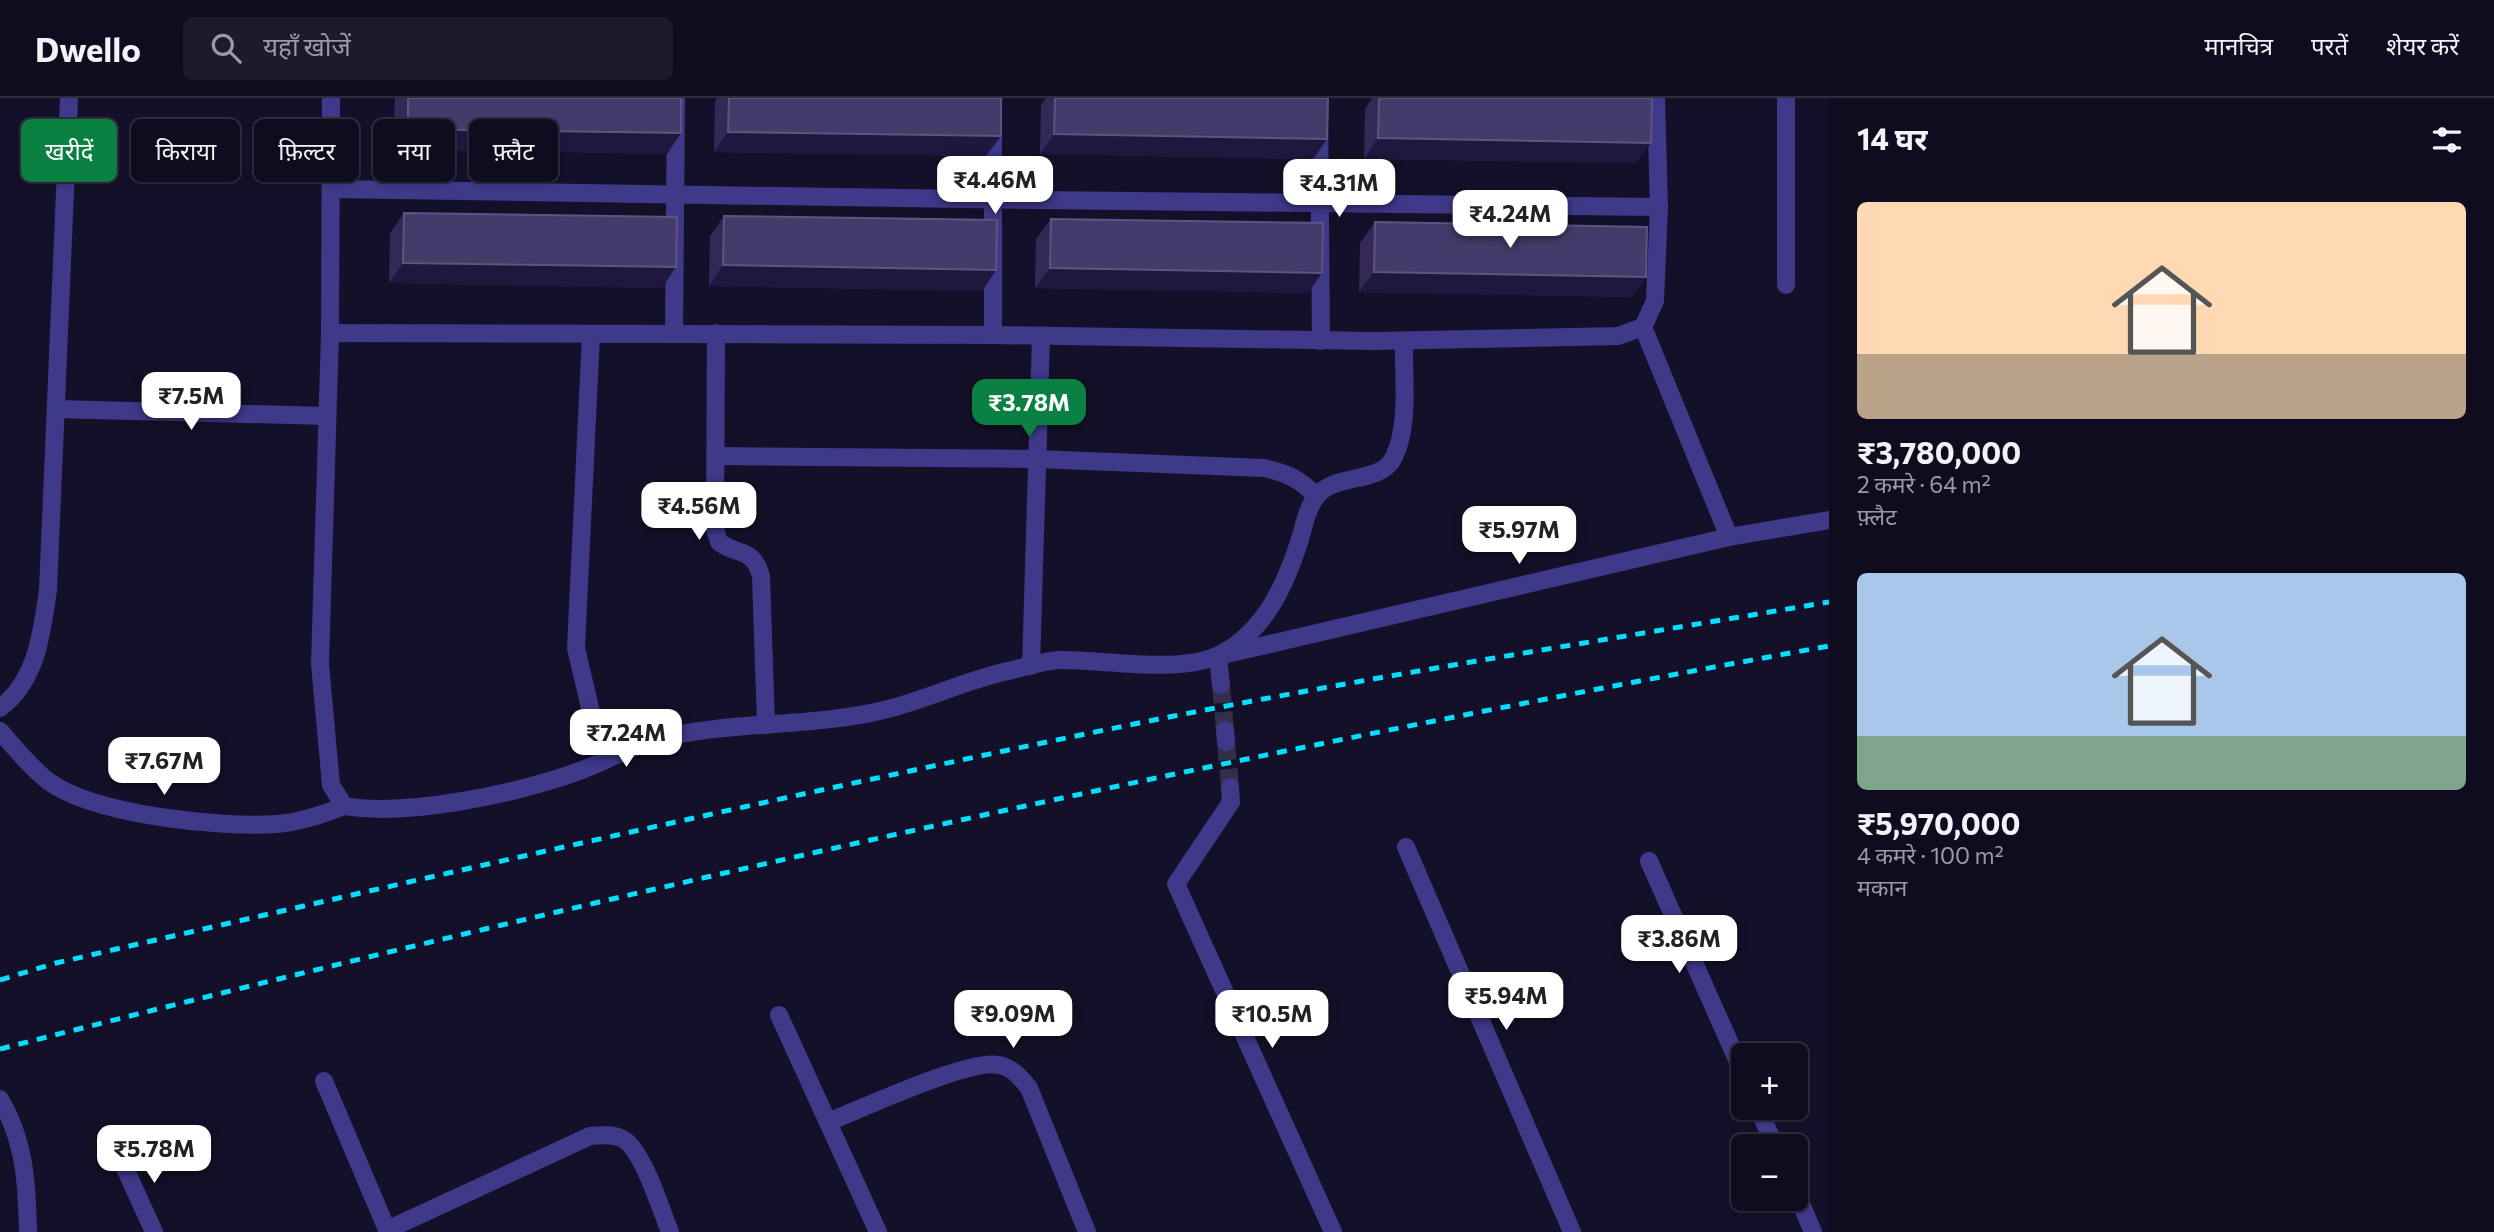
<!DOCTYPE html>
<html lang="hi">
<meta charset="utf-8">
<style>
body{margin:0;font-family:Commissioner,"Noto Sans Devanagari",sans-serif;background:#1e1a2c;color:#f1f3f6;height:100vh;display:flex;flex-direction:column;font-size:26px;white-space:nowrap}
*{box-sizing:border-box;margin:0}
p{font-size:23px;color:#9c9ba4}
.icon{flex:none;width:38px;height:38px;fill:none;stroke:currentColor;stroke-width:2;stroke-linecap:round;stroke-linejoin:round}
.map{position:relative;flex:1;overflow:hidden}
.panel{display:flex;flex-direction:column;background:#100c1f;width:665px}
.panel>*{flex:none}
.guide{position:absolute;left:21px;top:21px;width:665px;height:63px;display:flex;gap:14px}
.fabs{position:absolute;left:1731px;top:945px;display:grid;gap:14px}
.fabs a{display:grid;place-items:center;width:77px;height:77px;border-radius:10px;background:#100c1f;box-shadow:0 2px 5px #0004,0 0 0 2px #302c3d;font-size:35px}
.price{position:absolute;translate:-50% -60px;padding:0 16px;border-radius:14px;background:#fff;color:#222;font-size:23px;line-height:46px;filter:drop-shadow(0 2px 4px #0008)}
.price::after{content:'';position:absolute;left:50%;top:42px;width:21px;height:16px;margin-left:-10px;background:inherit;clip-path:polygon(0 0,100% 0,50% 100%)}
.price.selected{background:#0b8043;color:#fff}
ul{padding:0;list-style:none}
li{display:grid;align-content:center;gap:14px;height:371px;padding:0 28px}
li span{display:grid;place-items:center;height:217px;border-radius:10px;color:#555}
li>.icon{margin-inline-start:auto}
span .icon{width:126px;height:126px;fill:#fffc;stroke-width:1}
li b{font-size:30px}
h2{display:flex;justify-content:space-between;align-items:center;height:84px;padding:0 28px;font-size:30px}
.pill{padding:0 24px;border-radius:10px;background:#100c1f;box-shadow:0 2px 5px #0004,0 0 0 2px #302c3d;font-size:24px;line-height:63px}
.pill.selected{background:#0b8043;color:#fff}
header{display:flex;align-items:center;gap:42px;box-sizing:border-box;height:98px;padding:0 35px;background:#100c1f;border-bottom:2px solid #302c3d}
header strong{font-size:33px}
nav{display:flex;gap:38px;margin-inline-start:auto;font-size:24px}
.search{width:490px;height:63px;background:#1e1a2c;display:flex;align-items:center;gap:18px;box-sizing:border-box;padding:0 24px;border-radius:10px;color:#9c9ba4;font-size:26px}
main{display:flex;flex:1;min-height:0}
.map>svg:first-child{display:block}
.lines{fill:none;stroke-linecap:round;stroke-linejoin:round}
.minor-tunnel{stroke:#332e49;stroke-width:18;stroke-dasharray:18 9;stroke-linecap:butt}
.minor{stroke:#3f398a;stroke-width:18}
.tertiary{stroke:#3f398a;stroke-width:18}
.rail{stroke:#04deff;stroke-width:5;stroke-dasharray:10 9;stroke-linecap:butt}
.wall{fill:#332858}
.shaded-wall{fill:#1f173d}
.building{fill:#453b6a;stroke:#5d5481;stroke-width:2}
</style>
<header>
<strong>Dwello</strong>
<div class="search"><svg class="icon" aria-label="search" viewBox="0 0 24 24"><circle cx="10" cy="10" r="6"/><path d="M15 15l6 6"/></svg>यहाँ खोजें</div>
<nav><a>मानचित्र</a><a>परतें</a><a>शेयर करें</a></nav>
</header>
<main>
<div class="map">
<svg width="1829" height="1134" viewBox="0 0 1829 1134">
<rect width="100%" height="100%" fill="#151029"/>
<g class="lines">
<g class="minor-tunnel">
<path d="M 1221,587 L 1225,632"/>
<path d="M 1226,644 L 1230,689"/>
</g>
<g class="minor">
<path d="M 331,0 L 330,235 L 320,566 L 331,687 L 344,708 C 407,719 513,696 574,675 C 603,665 628,649 658,641 C 732,622 810,630 884,612 C 926,602 966,582 1008,573 C 1025,569 1043,563 1059,562 C 1105,561 1179,577 1221,556 C 1265,533 1286,486 1300,441 C 1304,428 1307,410 1316,399 C 1334,374 1381,387 1394,359 C 1410,326 1403,278 1404,243"/>
<path d="M 993,0 L 993,237"/>
<path d="M 1319,0 L 1321,243"/>
<path d="M 1786,0 L 1786,187"/>
<path d="M 332,91 C 774,101 1217,103 1659,109"/>
<path d="M 1643,229 L 1729,439"/>
<path d="M 330,235 L 993,237 L 1374,243 L 1618,238 L 1643,229 L 1655,203 L 1659,109 L 1656,0"/>
<path d="M 674,235 L 676,0"/>
<path d="M 716,235 L 715,431 L 719,444 C 739,459 752,448 761,478 L 766,627"/>
<path d="M 591,237 L 576,550 L 591,614 L 606,638 L 620,653"/>
<path d="M 56,311 L 327,318"/>
<path d="M 716,358 L 1036,361 L 1264,370 C 1287,375 1300,381 1316,398"/>
<path d="M 1031,568 L 1041,238"/>
<path d="M 1221,587 L 1218,558 L 1729,439 L 1829,422"/>
<path d="M 0,610 C 37,583 42,534 48,492 L 69,0"/>
<path d="M 1225,632 L 1226,644"/>
<path d="M 0,633 C 15,650 30,669 48,683 C 94,717 220,730 277,726 C 301,724 322,717 344,708"/>
<path d="M 1230,689 L 1231,704 L 1176,786 L 1333,1134"/>
<path d="M 1406,749 L 1572,1134"/>
<path d="M 1649,763 L 1743,975"/>
<path d="M 779,917 L 878,1134"/>
<path d="M 324,983 L 388,1134"/>
<path d="M 1758,1010 L 1775,1048"/>
<path d="M 828,1024 C 861,1011 970,960 999,967 C 1013,970 1020,979 1029,990 L 1087,1134"/>
<path d="M 119,1057 L 154,1134"/>
<path d="M 1796,1094 L 1813,1134"/>
<path d="M 387,1132 L 590,1038 C 601,1037 614,1036 623,1041 C 643,1052 661,1112 670,1134"/>
</g>
<path class="tertiary" d="M 0,1001 C 25,1043 27,1086 28,1134"/>
<g class="rail">
<path d="M 0,882 L 56,865 C 416,782 777,699 1139,625 C 1368,579 1599,543 1829,504"/>
<path d="M 0,951 C 605,796 1215,659 1829,548"/>
</g>
</g>
<g class="wall">
<path d="M 395,0 L 681,0 L 681,35 L 667,56 L 393,51 Z"/>
<path d="M 717,0 L 1001,0 L 986,58 L 714,54 L 715,4 Z"/>
<path d="M 1046,0 L 1328,0 L 1327,41 L 1313,61 L 1040,56 L 1041,7 Z"/>
<path d="M 1372,0 L 1652,0 L 1637,65 L 1364,61 L 1365,11 Z"/>
<path d="M 404,115 L 662,190 L 389,185 L 390,135 Z"/>
<path d="M 724,118 L 996,172 L 982,193 L 709,188 L 710,138 Z"/>
<path d="M 1051,121 L 1308,195 L 1035,190 L 1036,141 Z"/>
<path d="M 1375,124 L 1646,179 L 1632,199 L 1359,194 L 1360,145 Z"/>
</g>
<g class="shaded-wall">
<path d="M 408,31 L 681,35 L 667,56 L 393,51 Z"/>
<path d="M 728,34 L 1001,38 L 986,58 L 714,54 Z"/>
<path d="M 1054,36 L 1327,41 L 1313,61 L 1040,56 Z"/>
<path d="M 1378,40 L 1651,45 L 1637,65 L 1364,61 Z"/>
<path d="M 403,165 L 676,169 L 662,190 L 389,185 Z"/>
<path d="M 723,167 L 996,172 L 982,193 L 709,188 Z"/>
<path d="M 1050,170 L 1322,175 L 1308,195 L 1035,190 Z"/>
<path d="M 1374,174 L 1646,179 L 1632,199 L 1359,194 Z"/>
</g>
<g class="building">
<path d="M 408,0 L 681,0 L 681,35 L 408,31 Z"/>
<path d="M 729,0 L 1001,0 L 1001,38 L 728,34 Z"/>
<path d="M 1055,0 L 1328,0 L 1327,41 L 1054,36 Z"/>
<path d="M 1379,0 L 1652,0 L 1651,45 L 1378,40 Z"/>
<path d="M 404,115 L 677,119 L 676,169 L 403,165 Z"/>
<path d="M 724,118 L 997,122 L 996,172 L 723,167 Z"/>
<path d="M 1051,121 L 1323,125 L 1322,175 L 1050,170 Z"/>
<path d="M 1375,124 L 1647,129 L 1646,179 L 1374,174 Z"/>
</g>
</svg>
<div class="fabs">
<a>+</a>
<a>−</a>
</div>
<b class="price" style="left:995px;top:118px">₹4.46M</b>
<b class="price" style="left:1339px;top:121px">₹4.31M</b>
<b class="price" style="left:1510px;top:152px">₹4.24M</b>
<b class="price" style="left:191px;top:334px">₹7.5M</b>
<b class="price selected" style="left:1029px;top:341px">₹3.78M</b>
<b class="price" style="left:699px;top:444px">₹4.56M</b>
<b class="price" style="left:1519px;top:468px">₹5.97M</b>
<b class="price" style="left:626px;top:671px">₹7.24M</b>
<b class="price" style="left:164px;top:699px">₹7.67M</b>
<b class="price" style="left:1679px;top:877px">₹3.86M</b>
<b class="price" style="left:1506px;top:934px">₹5.94M</b>
<b class="price" style="left:1013px;top:952px">₹9.09M</b>
<b class="price" style="left:1272px;top:952px">₹10.5M</b>
<b class="price" style="left:154px;top:1087px">₹5.78M</b>
<div class="guide">
<a class="pill selected">खरीदें</a>
<a class="pill">किराया</a>
<a class="pill">फ़िल्टर</a>
<a class="pill">नया</a>
<a class="pill">फ़्लैट</a>
</div>
</div>
<section class="panel">
<h2>14 घर<svg class="icon" aria-label="filters" viewBox="0 0 24 24"><path d="M4 7h16M4 17h16"/><circle cx="9" cy="7" r="2"/><circle cx="15" cy="17" r="2"/></svg></h2>
<ul>
<li><span style="background:linear-gradient(#ffd9b3 70%,#b9a48a 0)"><svg class="icon" aria-label="home" viewBox="0 0 24 24"><path d="M3 11l9-7 9 7M6 9v11h12V9"/></svg></span><div><b>₹3,780,000</b><p>2 कमरे · 64 m²</p><p>फ़्लैट</p></div></li>
<li><span style="background:linear-gradient(#a9c7e8 75%,#7fa58c 0)"><svg class="icon" aria-label="home" viewBox="0 0 24 24"><path d="M3 11l9-7 9 7M6 9v11h12V9"/></svg></span><div><b>₹5,970,000</b><p>4 कमरे · 100 m²</p><p>मकान</p></div></li>
</ul>
</section>
</main>
